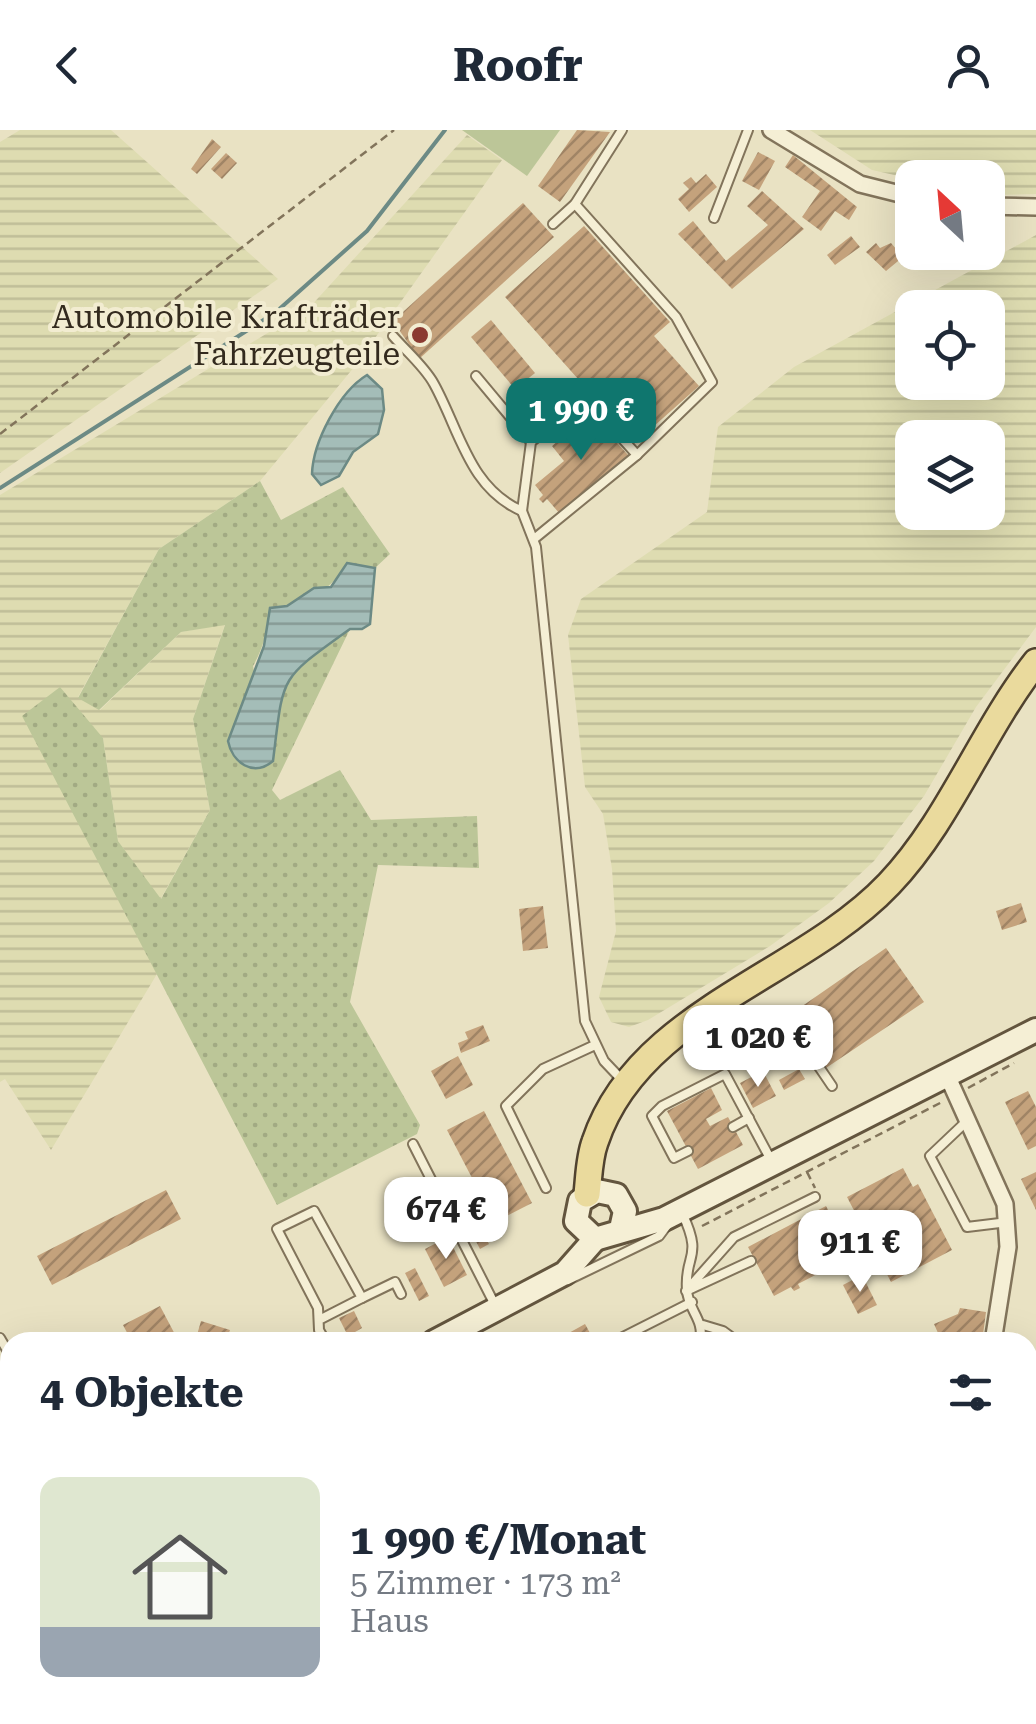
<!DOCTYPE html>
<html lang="de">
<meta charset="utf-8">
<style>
body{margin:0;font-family:"Roboto Serif",serif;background:#f6f6f7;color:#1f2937;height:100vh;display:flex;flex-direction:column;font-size:38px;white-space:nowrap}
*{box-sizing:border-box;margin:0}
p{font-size:32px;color:#747a83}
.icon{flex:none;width:55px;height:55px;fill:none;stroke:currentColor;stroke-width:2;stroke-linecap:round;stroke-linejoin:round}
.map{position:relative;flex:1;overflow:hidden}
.drawer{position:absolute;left:0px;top:1202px;width:1038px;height:392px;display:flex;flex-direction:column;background:#fff;border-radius:30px 30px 0 0;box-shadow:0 10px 40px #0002}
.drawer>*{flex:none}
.needle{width:65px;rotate:334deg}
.controls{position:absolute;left:895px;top:30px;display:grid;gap:20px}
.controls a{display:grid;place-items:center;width:110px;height:110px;border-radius:20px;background:#fff;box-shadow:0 10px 40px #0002;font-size:50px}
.price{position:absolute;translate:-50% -85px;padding:0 22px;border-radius:20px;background:#fff;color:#222;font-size:32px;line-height:65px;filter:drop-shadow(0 2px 5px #0008)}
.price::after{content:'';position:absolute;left:50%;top:60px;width:30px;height:22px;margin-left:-15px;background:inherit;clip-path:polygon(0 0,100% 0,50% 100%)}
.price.on{background:#0f766e;color:#fff}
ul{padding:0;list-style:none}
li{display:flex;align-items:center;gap:30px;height:250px;padding:0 40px}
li+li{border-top:2px solid #e0e1e3}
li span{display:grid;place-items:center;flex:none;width:280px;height:200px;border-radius:20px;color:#555}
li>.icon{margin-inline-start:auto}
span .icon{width:120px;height:120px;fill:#fffc;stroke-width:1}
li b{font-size:42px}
h2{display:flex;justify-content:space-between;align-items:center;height:120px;padding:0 40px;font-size:42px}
header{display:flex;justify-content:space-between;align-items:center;height:130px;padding:0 40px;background:#fff;font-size:45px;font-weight:700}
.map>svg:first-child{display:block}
.farmland{fill:url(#farmland-rules);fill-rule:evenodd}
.grass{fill:url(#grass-dots)}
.park{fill:#bcc698}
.water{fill:url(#water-rules);stroke:#6c8a85;stroke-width:2.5}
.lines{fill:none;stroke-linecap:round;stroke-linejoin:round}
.stream{stroke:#6c8a85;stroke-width:4}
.building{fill:url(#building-hatch)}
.service-casing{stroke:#82745b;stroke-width:12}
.minor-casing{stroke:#82745b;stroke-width:20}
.secondary-casing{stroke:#63553e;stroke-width:28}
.primary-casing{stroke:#50422f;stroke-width:30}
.path{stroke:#82745b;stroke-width:2.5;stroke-dasharray:8 5;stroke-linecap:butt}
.service{stroke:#f5efd5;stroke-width:8}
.minor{stroke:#f5efd5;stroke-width:15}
.secondary{stroke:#f5efd5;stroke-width:22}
.primary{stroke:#eada9d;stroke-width:25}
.rail-casing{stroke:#332a1e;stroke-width:8}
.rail{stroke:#f2ecd1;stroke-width:4;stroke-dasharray:11;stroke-linecap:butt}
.poi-dot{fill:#8b3a31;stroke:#f2ecd1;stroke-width:4}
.labels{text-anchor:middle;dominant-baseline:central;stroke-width:8;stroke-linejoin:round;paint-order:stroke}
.poi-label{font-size:32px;fill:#332a1e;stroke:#f2ecd1;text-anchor:end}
</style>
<header><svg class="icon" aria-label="back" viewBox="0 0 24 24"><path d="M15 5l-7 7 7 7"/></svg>Roofr<svg class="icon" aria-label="person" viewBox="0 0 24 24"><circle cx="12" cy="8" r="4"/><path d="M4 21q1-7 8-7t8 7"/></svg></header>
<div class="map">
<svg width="1036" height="1594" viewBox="0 0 1036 1594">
<defs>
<pattern id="farmland-rules" width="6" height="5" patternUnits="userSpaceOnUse" patternTransform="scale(2.5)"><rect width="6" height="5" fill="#dedcb1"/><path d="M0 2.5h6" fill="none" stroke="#bfbd98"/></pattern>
<pattern id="grass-dots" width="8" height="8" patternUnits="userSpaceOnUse" patternTransform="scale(2.5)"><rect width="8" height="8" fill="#bcc698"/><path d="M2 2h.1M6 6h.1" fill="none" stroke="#a2aa83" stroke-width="1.8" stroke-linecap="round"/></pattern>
<pattern id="water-rules" width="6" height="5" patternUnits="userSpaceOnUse" patternTransform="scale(2.5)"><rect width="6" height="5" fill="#a4bdb8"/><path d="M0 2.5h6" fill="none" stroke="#869a95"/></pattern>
<pattern id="building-hatch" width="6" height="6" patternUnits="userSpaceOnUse" patternTransform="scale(2.5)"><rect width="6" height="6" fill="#c4a27c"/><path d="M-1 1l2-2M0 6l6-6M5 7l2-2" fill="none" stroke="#a08465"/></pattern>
</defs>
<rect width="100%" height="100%" fill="#e9e2c3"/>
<g class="farmland">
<path d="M 20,0 L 111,0 L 278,149 L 0,343 L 0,12 Z"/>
<path d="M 810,0 L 1036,0 L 1036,64 L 988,65 L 988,48 L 912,49 L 872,40 Z"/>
<path d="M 467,5 L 502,30 L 355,236 L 260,351 L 159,419 L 78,567 L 100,580 L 181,502 L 225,494 L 193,589 L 210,680 L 160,770 L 118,711 L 103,608 L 23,586 L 157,844 L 51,1020 L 5,949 L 0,952 L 0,365 L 309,178 Z"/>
<path d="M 1036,105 L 1036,497 L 976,577 L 924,666 L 874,731 L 829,773 L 770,816 L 648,890 L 629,897 L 611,892 L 599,867 L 616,801 L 612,739 L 603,684 L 585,657 L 568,505 L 581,469 L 707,382 L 718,297 L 794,237 ZM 912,178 L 988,178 L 988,252 L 912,252 ZM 912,308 L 988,308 L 988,382 L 912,382 Z"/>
</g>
<path class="grass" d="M 260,351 L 281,390 L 343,357 L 390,424 L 375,438 L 347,433 C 337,455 303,478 278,476 C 266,496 265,516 253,536 L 273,632 C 284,543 278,551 350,499 L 272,660 L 280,670 L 340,640 L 371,690 L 477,686 L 479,738 L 378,735 L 350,872 L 420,995 L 417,1004 L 277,1075 L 22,586 L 60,557 L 103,608 L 118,711 L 161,769 L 210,680 L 193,589 L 225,495 L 181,502 L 99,580 L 78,568 L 159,419 Z"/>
<path class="park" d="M 462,0 L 560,0 L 527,46 Z"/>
<g class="water">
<path d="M 367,245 L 382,259 L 384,280 L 378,304 L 353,322 L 339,346 L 321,355 L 312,344 C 313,312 339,262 367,245 Z"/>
<path d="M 347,433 L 375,438 L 370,494 L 362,499 L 350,499 C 278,551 284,543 273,631 C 253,648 232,632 228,611 L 264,516 L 270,478 L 287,476 L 314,458 L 331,457 Z"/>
</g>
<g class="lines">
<path class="stream" d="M 0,358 L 276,182 L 367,101 L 445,0"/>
</g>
<g class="building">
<path d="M 577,0 L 610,2 L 560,72 L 538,56 Z"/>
<path d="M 212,9 L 221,17 L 197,44 L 191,39 Z"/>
<path d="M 758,22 L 775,31 L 759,60 L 742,51 Z"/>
<path d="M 226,23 L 237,33 L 222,49 L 211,39 Z"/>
<path d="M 793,25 L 857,77 L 849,90 L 835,81 L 821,101 L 802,87 L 820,61 L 785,37 Z"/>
<path d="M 706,44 L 717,57 L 689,82 L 678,69 L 689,59 L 683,53 L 691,47 L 696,53 Z"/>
<path d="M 762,61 L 804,99 L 732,159 L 678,104 L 693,91 L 726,131 L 768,95 L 747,76 Z"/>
<path d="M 523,73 L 554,107 L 419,229 L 393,191 Z"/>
<path d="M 584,96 L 670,192 L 654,206 L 699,256 L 635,313 L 505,167 Z"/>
<path d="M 851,106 L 860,117 L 835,135 L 827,125 Z"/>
<path d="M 876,113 L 880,118 L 891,113 L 903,127 L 886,141 L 866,122 Z"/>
<path d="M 491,190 L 535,243 L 515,259 L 471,207 Z"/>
<path d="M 590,283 L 629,326 L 560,384 L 547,369 L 543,373 L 539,369 L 543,365 L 535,355 L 564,331 L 552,316 Z"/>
<path d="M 1021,773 L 1027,792 L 1002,800 L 996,781 Z"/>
<path d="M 543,776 L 548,818 L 523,821 L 519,779 Z"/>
<path d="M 886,818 L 924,872 L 826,938 L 798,897 L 783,907 L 775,895 Z"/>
<path d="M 483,895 L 490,911 L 461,923 L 458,913 L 468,909 L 465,902 Z"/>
<path d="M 458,926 L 473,955 L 446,969 L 431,941 Z"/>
<path d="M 799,939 L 805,949 L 784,960 L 779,950 Z"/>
<path d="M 763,941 L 776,966 L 753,978 L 740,953 Z"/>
<path d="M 711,958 L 722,980 L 706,989 L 710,996 L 728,987 L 743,1015 L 698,1039 L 667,981 Z"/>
<path d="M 1028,961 L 1036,977 L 1036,1016 L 1028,1020 L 1005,972 Z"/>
<path d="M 484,981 L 532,1073 L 495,1092 L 447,1000 Z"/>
<path d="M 903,1038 L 913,1057 L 918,1054 L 952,1120 L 891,1152 L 847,1067 Z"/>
<path d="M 1036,1042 L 1036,1080 L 1021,1049 Z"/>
<path d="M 166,1060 L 181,1089 L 52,1155 L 37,1126 Z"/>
<path d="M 826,1076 L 852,1126 L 798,1154 L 800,1158 L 794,1161 L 791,1157 L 774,1166 L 748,1117 Z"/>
<path d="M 477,1092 L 489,1114 L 480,1119 L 468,1096 Z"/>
<path d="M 448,1107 L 467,1145 L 444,1157 L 425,1119 Z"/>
<path d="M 415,1138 L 429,1166 L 419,1171 L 405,1143 Z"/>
<path d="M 862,1145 L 877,1175 L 858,1184 L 843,1155 Z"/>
<path d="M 160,1176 L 179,1212 L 132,1212 L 123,1195 Z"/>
<path d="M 960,1178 L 986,1182 L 982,1212 L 942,1212 L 934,1194 L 958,1184 Z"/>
<path d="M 354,1181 L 362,1198 L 348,1206 L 339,1188 Z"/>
<path d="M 201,1191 L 230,1200 L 226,1212 L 182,1212 L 197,1205 Z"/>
<path d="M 585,1194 L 595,1212 L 560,1212 L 558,1209 Z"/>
<path d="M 38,1585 L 284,1585 L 290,1594 L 44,1594 Z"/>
</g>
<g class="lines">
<g class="service-casing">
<g id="service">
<path d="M 714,88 L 748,0"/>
<path d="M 553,94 L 575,74 L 622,0"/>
<path d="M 393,206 C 406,221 425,237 434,254 C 460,301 469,358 522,381 L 531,312 L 578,274 L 590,273 L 637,325"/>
<path d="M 476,246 L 531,312"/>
<path d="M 522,381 L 536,417 L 585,891 L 604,931 L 623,951"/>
<path d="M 534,409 L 637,325 L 712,252 L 676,187 L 575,74"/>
<path d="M 794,900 L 832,956"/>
<path d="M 969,989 L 930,1026 L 967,1097 L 1008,1092"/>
<path d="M 733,997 L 749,988"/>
<path d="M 413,1014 L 495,1175"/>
<path d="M 688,1021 L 674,1028 L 652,986 L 662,976 L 725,944 L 772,1032"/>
<path d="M 546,1058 L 506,976 L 543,939 L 595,915"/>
<path d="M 682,1083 C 704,1129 684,1124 687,1160 C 688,1181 705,1189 700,1212"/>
<path d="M 751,1131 L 686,1161 L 734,1107 L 815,1067"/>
<path d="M 568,1150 L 659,1106 L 668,1094"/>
<path d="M 362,1168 L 395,1152 L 401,1164"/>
<path d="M 319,1190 L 362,1168 L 314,1081 L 277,1099 L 318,1178 L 319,1200 L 326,1212"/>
<path d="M 703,1195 L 723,1201 L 738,1212"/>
<path d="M 0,1208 L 10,1225"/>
<path d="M 613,1212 L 692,1172"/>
<path d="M 430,1594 L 439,1585"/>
</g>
</g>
<g class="minor-casing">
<g id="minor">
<path d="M 771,0 L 860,54 L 912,67"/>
<path d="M 988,76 L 1036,77"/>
<path d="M 947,945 L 1005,1074 L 1008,1117 L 993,1212"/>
<path d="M 1028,1322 L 1036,1342"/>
<path d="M 1028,1504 L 1036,1502"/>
<path d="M 916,1585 L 919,1594"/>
</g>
</g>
<g class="secondary-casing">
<g id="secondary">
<path d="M 621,1099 L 625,1081 L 616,1065 L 597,1061 L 580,1071 L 576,1091 L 595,1109 L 664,1089 L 1036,900"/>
<path d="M 434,1212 L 565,1143 L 595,1109"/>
<path d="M 0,1439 L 10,1434"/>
</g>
</g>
<g class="primary-casing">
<path id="primary" d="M 587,1064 C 589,1047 589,1028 595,1012 C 638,882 802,846 889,754 C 950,690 981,602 1036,532"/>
</g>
<g class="path">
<path d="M 0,304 L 394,0"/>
<path d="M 968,958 L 1014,933"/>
<path d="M 807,1042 L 815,1058"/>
<path d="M 702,1096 L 944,971"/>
<path d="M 0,1399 L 10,1405"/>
<path d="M 644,1594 L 668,1585"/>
</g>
<use href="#service" class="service"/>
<use href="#minor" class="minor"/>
<use href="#secondary" class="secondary"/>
<use href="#primary" class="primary"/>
<g class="rail-casing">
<g id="rail">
<path d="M 1028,1460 L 1036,1458"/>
<path d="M 601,1594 L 623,1585"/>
</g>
</g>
<use href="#rail" class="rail"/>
</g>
<circle class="poi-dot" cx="420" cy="205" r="10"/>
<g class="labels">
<g class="poi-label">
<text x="400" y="187">Automobile Krafträder<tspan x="400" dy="37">Fahrzeugteile</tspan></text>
</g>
</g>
</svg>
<div class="controls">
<a><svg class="needle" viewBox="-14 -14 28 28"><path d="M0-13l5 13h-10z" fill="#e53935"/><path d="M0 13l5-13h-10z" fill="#747a83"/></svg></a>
<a><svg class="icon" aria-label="locate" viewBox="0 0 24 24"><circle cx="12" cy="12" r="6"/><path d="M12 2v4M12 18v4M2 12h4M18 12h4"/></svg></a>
<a><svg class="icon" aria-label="layers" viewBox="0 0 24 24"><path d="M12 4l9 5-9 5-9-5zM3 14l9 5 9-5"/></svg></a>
</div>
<b class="price on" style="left:581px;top:333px">1 990 €</b>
<b class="price" style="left:758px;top:960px">1 020 €</b>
<b class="price" style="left:446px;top:1132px">674 €</b>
<b class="price" style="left:860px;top:1165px">911 €</b>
<section class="drawer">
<h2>4 Objekte<svg class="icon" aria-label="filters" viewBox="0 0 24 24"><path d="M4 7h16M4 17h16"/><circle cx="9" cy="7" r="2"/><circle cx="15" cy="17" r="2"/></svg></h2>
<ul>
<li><span style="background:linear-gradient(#dfe7d0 75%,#9aa5b1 0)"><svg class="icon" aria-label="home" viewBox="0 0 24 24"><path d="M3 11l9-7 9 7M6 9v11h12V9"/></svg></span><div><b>1 990 €/Monat</b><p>5 Zimmer · 173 m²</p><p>Haus</p></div></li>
</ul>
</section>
</div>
